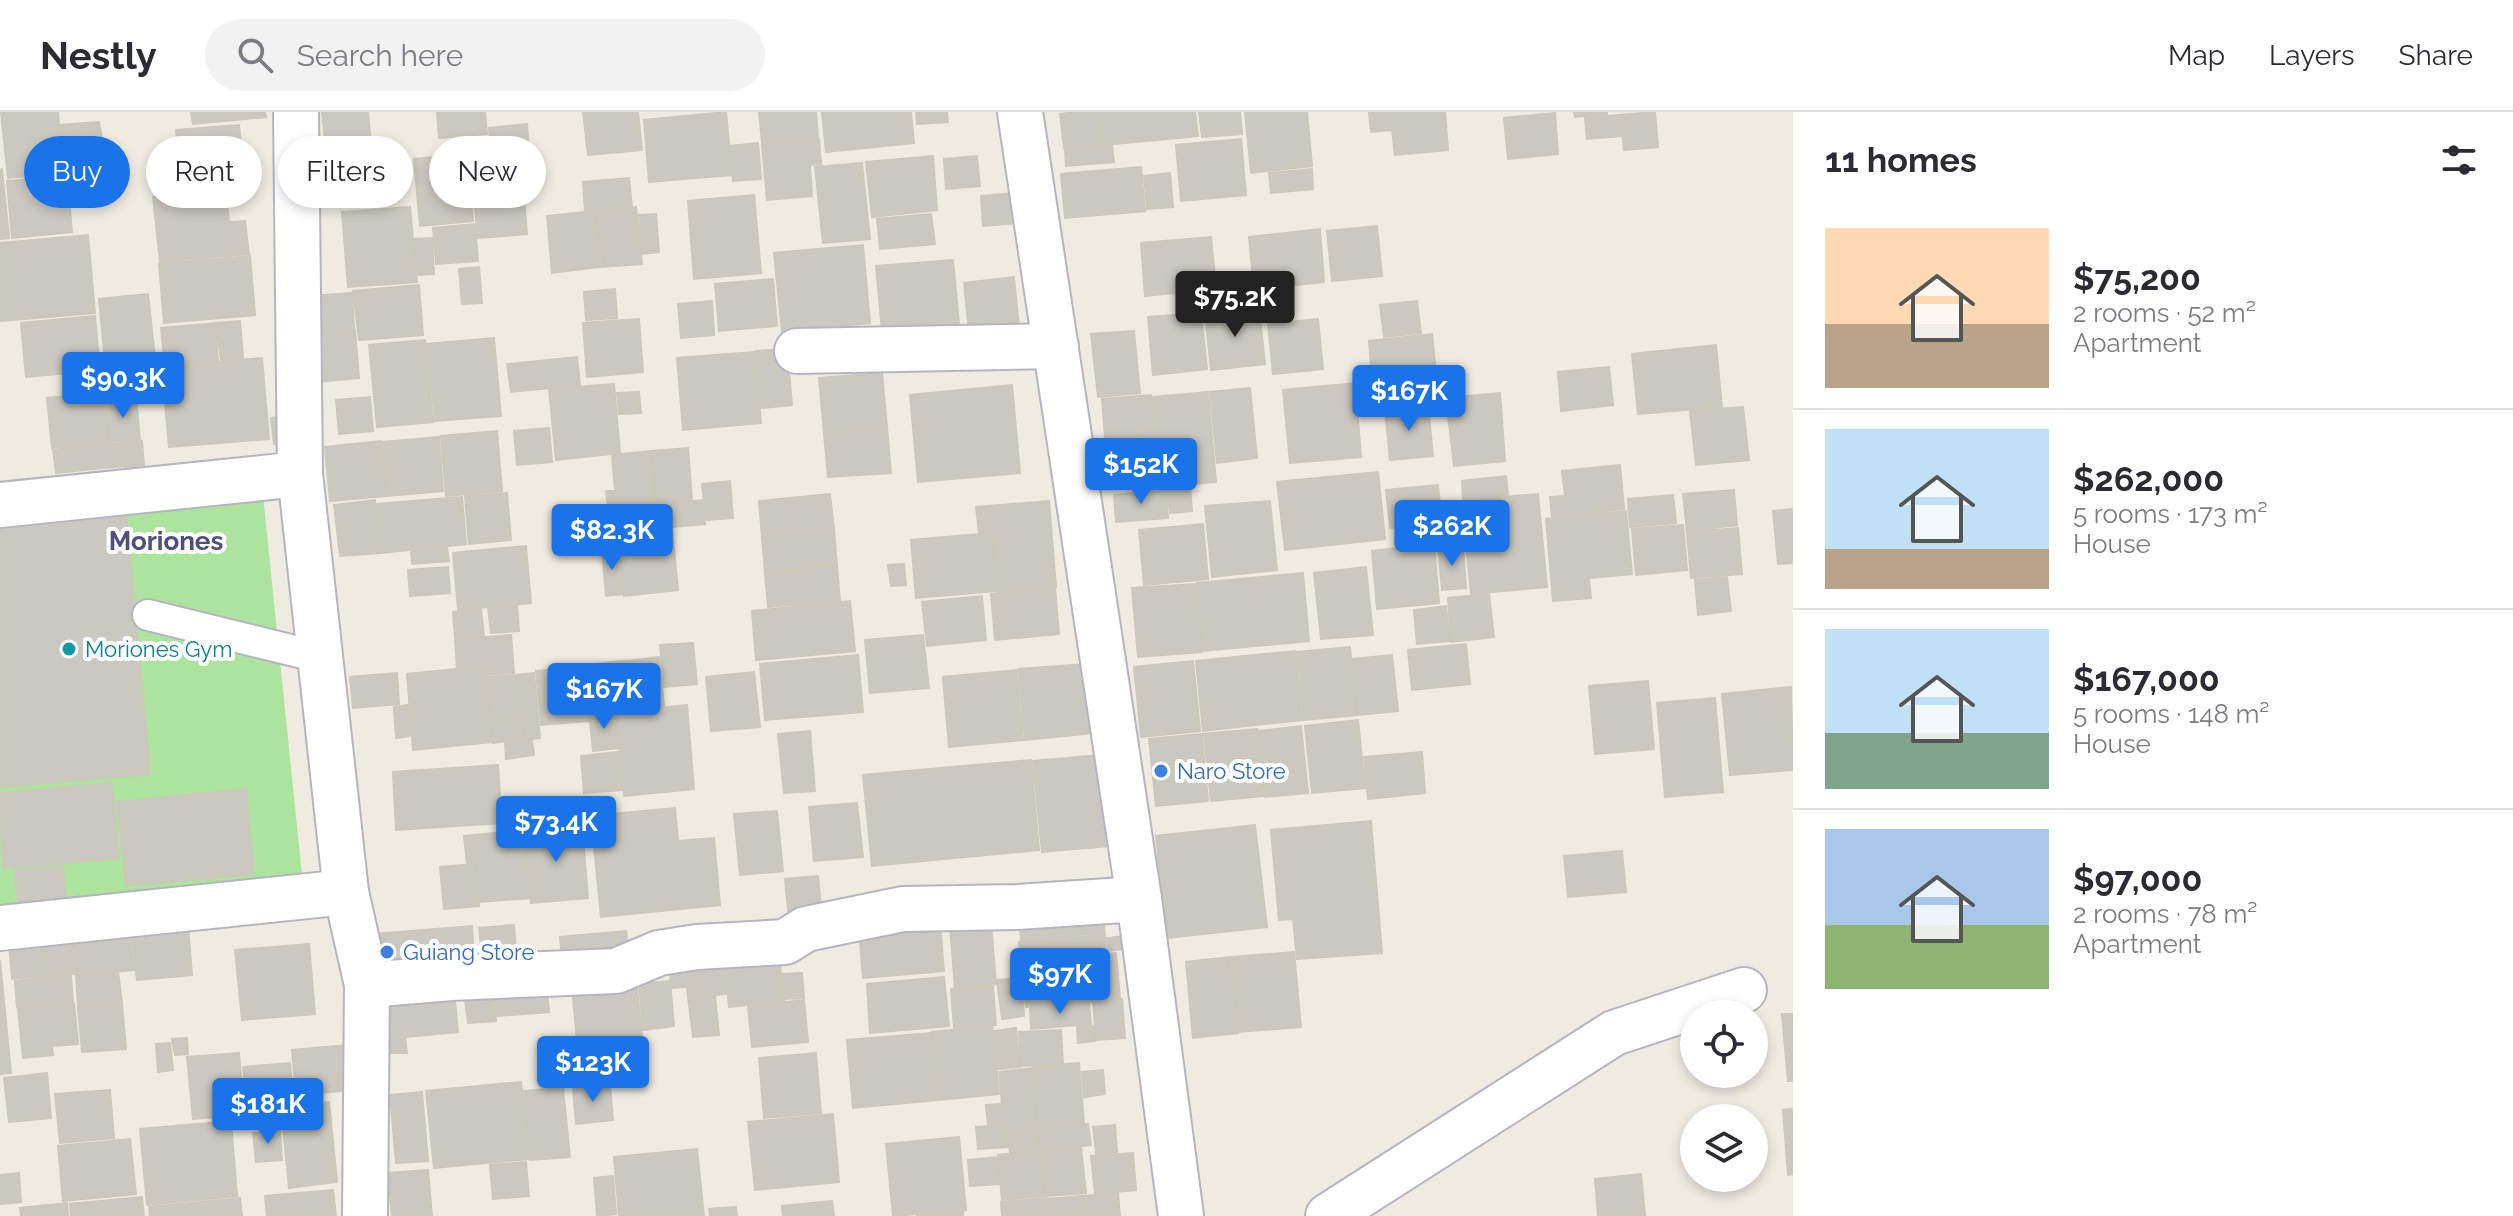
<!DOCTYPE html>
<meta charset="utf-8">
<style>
body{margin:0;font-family:Raleway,sans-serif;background:#f2f2f3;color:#2b2b33;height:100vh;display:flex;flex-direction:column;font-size:30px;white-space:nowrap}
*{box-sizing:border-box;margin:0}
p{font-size:26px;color:#7c7c81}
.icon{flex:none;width:44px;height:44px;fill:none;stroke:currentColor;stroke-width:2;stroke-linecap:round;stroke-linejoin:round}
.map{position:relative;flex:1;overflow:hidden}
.details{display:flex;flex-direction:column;background:#fff;width:720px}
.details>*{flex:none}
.banner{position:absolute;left:24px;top:24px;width:760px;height:72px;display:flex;gap:16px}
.tools{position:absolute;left:1680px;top:888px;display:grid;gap:16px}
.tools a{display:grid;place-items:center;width:88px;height:88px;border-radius:50%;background:#fff;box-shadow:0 4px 12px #0003;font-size:40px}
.price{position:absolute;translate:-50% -68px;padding:0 18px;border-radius:8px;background:#1a73e8;color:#fff;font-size:26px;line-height:52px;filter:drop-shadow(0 2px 4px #0008)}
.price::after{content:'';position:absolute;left:50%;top:48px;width:24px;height:18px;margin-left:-12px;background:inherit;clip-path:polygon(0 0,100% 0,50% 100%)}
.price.active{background:#222;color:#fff}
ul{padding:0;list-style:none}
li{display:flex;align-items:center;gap:24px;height:200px;padding:0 32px}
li+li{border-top:2px solid #e1e1e2}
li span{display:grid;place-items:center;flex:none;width:224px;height:160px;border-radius:0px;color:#555}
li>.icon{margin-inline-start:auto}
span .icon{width:96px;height:96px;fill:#fffc;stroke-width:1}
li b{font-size:34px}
h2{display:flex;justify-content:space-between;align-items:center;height:96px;padding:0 32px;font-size:34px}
.tag{padding:0 28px;border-radius:36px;background:#fff;box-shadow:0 4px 12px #0003;font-size:28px;line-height:72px}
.tag.active{background:#1a73e8;color:#fff}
header{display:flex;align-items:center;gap:48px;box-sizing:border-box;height:112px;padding:0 40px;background:#fff;border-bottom:2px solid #e1e1e2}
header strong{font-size:38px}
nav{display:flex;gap:44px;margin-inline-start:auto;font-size:28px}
.search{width:560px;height:72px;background:#f2f2f3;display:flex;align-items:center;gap:20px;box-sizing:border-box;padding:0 28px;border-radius:44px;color:#7c7c81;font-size:30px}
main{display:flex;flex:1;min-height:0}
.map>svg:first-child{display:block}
.green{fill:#ace49e}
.building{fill:#cbc9bf;stroke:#cbc7ba;stroke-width:2}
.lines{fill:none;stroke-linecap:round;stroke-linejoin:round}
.service-casing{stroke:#b4b5c1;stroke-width:34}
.minor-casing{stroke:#b4b5c1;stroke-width:48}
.service{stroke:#fff;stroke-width:30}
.minor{stroke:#fff;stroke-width:44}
.culture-dot{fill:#0f9aa8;stroke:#fff;stroke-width:3}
.shop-dot{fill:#3f7fe0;stroke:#fff;stroke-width:3}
.labels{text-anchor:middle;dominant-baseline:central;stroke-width:8;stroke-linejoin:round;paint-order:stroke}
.culture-label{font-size:22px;fill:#0d838f;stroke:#fff;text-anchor:start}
.shop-label{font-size:22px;fill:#366cbe;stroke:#fff;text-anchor:start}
.quarter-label{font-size:26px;font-weight:bold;fill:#4d4f7f;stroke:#fff}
</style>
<header>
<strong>Nestly</strong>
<div class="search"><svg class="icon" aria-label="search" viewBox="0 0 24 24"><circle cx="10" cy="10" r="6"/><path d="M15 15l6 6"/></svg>Search here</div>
<nav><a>Map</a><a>Layers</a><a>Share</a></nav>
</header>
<main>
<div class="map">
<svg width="1793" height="1104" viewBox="0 0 1793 1104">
<rect width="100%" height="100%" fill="#efebe1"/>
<path class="green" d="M 263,383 L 302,763 L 0,794 L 0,407 Z"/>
<g class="building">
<path d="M 1,0 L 58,0 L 59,13 L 99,10 L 102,27 L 62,32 L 64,60 L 8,66 Z"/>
<path d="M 191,0 L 265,0 L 266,5 L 193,12 Z"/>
<path d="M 322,0 L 368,0 L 372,43 L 327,47 Z"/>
<path d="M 437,0 L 485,0 L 487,22 L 439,26 Z"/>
<path d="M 583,0 L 638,0 L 642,38 L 588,43 Z"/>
<path d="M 726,0 L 732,63 L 649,70 L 644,8 Z"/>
<path d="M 759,0 L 816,0 L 818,26 L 762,30 Z"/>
<path d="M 822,0 L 911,0 L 914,31 L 826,40 Z"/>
<path d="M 916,0 L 947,0 L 948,10 L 917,12 Z"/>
<path d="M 1075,0 L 1100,0 L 1103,32 L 1064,36 L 1060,2 Z"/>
<path d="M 1102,0 L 1195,0 L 1198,24 L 1104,33 Z"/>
<path d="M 1199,0 L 1240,0 L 1242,22 L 1202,25 Z"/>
<path d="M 1245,0 L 1307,0 L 1312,54 L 1251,61 Z"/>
<path d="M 1369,0 L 1445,0 L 1448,38 L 1395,43 L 1392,18 L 1371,20 Z"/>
<path d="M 1574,0 L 1607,0 L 1607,2 L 1575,5 Z"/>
<path d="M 1655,0 L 1658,35 L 1624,38 L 1620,3 Z"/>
<path d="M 1555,1 L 1558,42 L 1508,47 L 1504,6 Z"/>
<path d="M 1619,3 L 1621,24 L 1587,27 L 1585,6 Z"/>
<path d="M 527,12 L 530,49 L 492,52 L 489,16 Z"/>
<path d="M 239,13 L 246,73 L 182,79 L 176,18 Z"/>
<path d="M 819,27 L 821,52 L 810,53 L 812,84 L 767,88 L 762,32 Z"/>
<path d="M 1241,27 L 1246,83 L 1181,89 L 1176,33 Z"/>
<path d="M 758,31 L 761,67 L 733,69 L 730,34 Z"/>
<path d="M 1112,33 L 1114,50 L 1066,54 L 1065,37 Z"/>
<path d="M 468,42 L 473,109 L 420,114 L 414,47 Z"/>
<path d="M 933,44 L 937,98 L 872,105 L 866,50 Z"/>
<path d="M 977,44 L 980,74 L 946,77 L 944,47 Z"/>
<path d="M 862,51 L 870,127 L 823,131 L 815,55 Z"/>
<path d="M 521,52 L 527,122 L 478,126 L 471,56 Z"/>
<path d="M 1141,55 L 1145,99 L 1065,106 L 1061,62 Z"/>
<path d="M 2,57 L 9,126 L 0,127 L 0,58 Z"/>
<path d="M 1312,57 L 1313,77 L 1271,81 L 1269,61 Z"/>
<path d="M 1170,61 L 1173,95 L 1147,97 L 1144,64 Z"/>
<path d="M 67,64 L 72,120 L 12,126 L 7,69 Z"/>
<path d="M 629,66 L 632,95 L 585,99 L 583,70 Z"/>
<path d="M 226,78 L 229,110 L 245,109 L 249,142 L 160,150 L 153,85 Z"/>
<path d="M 1015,81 L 1017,111 L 983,114 L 981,84 Z"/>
<path d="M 754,83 L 761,161 L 694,167 L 688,89 Z"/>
<path d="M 410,95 L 417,170 L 348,175 L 342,100 Z"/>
<path d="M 636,95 L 642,152 L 602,155 L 596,99 Z"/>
<path d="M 595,99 L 600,155 L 552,161 L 547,104 Z"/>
<path d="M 656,102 L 659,140 L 642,142 L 639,103 Z"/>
<path d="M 931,102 L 935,132 L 880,137 L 877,107 Z"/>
<path d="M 475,112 L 478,149 L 436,152 L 433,116 Z"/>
<path d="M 1377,114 L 1382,164 L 1332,169 L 1327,119 Z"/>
<path d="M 1320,117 L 1324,170 L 1254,177 L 1249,125 Z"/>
<path d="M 88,123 L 95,201 L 0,209 L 0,131 Z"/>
<path d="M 1211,125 L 1216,177 L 1145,184 L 1141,131 Z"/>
<path d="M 432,126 L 434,162 L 417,163 L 414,127 Z"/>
<path d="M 863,133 L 870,211 L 782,220 L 774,141 Z"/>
<path d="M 250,144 L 255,203 L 164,211 L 159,152 Z"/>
<path d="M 953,148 L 959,212 L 882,219 L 876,154 Z"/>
<path d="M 479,155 L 482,191 L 462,192 L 459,157 Z"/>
<path d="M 1014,165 L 1019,215 L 969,220 L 964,171 Z"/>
<path d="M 773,167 L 777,214 L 719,219 L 715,172 Z"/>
<path d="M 419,173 L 423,223 L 359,228 L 353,179 Z"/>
<path d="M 615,177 L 617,206 L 586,208 L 584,180 Z"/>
<path d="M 352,181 L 354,218 L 313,221 L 310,184 Z"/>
<path d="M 148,182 L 155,245 L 105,250 L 99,187 Z"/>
<path d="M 712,189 L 714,223 L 681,226 L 678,192 Z"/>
<path d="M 1417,189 L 1421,221 L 1384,225 L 1380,193 Z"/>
<path d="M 1259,196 L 1265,252 L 1211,258 L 1205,201 Z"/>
<path d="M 1201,201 L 1207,257 L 1153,263 L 1148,205 Z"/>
<path d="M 95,204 L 100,258 L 26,265 L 21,211 Z"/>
<path d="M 639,207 L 643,260 L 587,265 L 583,211 Z"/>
<path d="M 1318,207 L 1323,257 L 1273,262 L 1268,212 Z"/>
<path d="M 240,209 L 243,246 L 221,248 L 216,211 Z"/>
<path d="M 215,211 L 218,248 L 165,253 L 161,216 Z"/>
<path d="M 355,218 L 359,266 L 318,270 L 314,222 Z"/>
<path d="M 1134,219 L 1140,281 L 1098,285 L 1091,222 Z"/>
<path d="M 1432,222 L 1437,270 L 1373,276 L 1369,229 Z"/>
<path d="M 494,226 L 501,304 L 435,309 L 427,232 Z"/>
<path d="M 425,228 L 433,310 L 377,315 L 369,233 Z"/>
<path d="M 1716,233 L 1722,295 L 1638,302 L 1632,242 Z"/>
<path d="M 787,237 L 792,293 L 761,296 L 756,239 Z"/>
<path d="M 754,240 L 761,311 L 683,318 L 677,246 Z"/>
<path d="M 577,245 L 580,273 L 511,280 L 507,252 Z"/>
<path d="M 262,246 L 269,327 L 169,335 L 162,255 Z"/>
<path d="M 1609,255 L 1613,293 L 1561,299 L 1558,260 Z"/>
<path d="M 882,261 L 887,315 L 824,321 L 819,266 Z"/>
<path d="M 1355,271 L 1361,345 L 1290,351 L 1283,278 Z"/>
<path d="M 614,272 L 620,341 L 556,348 L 549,277 Z"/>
<path d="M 1012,273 L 1020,361 L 918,370 L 910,283 Z"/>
<path d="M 1250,276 L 1257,346 L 1217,351 L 1210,280 Z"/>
<path d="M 639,280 L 641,301 L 619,302 L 617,281 Z"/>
<path d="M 1208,280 L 1216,370 L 1146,376 L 1141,320 L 1156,318 L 1153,285 Z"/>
<path d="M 104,281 L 109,331 L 52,336 L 47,286 Z"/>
<path d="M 1500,281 L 1505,349 L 1454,354 L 1446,286 Z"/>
<path d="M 1151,283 L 1154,317 L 1139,318 L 1144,371 L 1109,374 L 1102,287 Z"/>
<path d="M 136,285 L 140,328 L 110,330 L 106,287 Z"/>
<path d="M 370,285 L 373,319 L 339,322 L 336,288 Z"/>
<path d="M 1428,294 L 1433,344 L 1390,348 L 1385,297 Z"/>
<path d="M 1743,295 L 1749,348 L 1696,353 L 1690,299 Z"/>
<path d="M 291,304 L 293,330 L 274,332 L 271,306 Z"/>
<path d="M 549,316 L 552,350 L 517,353 L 514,319 Z"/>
<path d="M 887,316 L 891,361 L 828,365 L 824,321 Z"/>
<path d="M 497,319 L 502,379 L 446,384 L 441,324 Z"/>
<path d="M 439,325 L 443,379 L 387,384 L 383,330 Z"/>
<path d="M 142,329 L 144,353 L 125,355 L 123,331 Z"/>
<path d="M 381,329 L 386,384 L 330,389 L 325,335 Z"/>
<path d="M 121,331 L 124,354 L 56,361 L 53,338 Z"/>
<path d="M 688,336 L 692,388 L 657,392 L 652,339 Z"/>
<path d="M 651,339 L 656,392 L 608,396 L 606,379 L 615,379 L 612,343 Z"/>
<path d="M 1620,353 L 1624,397 L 1552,405 L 1550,385 L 1565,384 L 1562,359 Z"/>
<path d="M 1378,360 L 1385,427 L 1285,438 L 1277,370 Z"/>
<path d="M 1506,364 L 1508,383 L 1463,387 L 1462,369 Z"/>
<path d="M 730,369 L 733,406 L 706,408 L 702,372 Z"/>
<path d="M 1438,373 L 1442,411 L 1390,416 L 1386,378 Z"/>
<path d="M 1190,374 L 1192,399 L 1170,401 L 1167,377 Z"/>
<path d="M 1166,378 L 1168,406 L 1116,410 L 1114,383 Z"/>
<path d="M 1734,378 L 1737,413 L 1687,419 L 1683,382 Z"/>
<path d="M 507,381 L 511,428 L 469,432 L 465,384 Z"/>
<path d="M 830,382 L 834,418 L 762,424 L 759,389 Z"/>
<path d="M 1538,382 L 1547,475 L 1471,482 L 1462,389 Z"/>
<path d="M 1673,383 L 1676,411 L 1630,415 L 1628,387 Z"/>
<path d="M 462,385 L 466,432 L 382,441 L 376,392 Z"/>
<path d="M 375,388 L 380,441 L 340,444 L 334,393 Z"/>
<path d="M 703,388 L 705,412 L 673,415 L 671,391 Z"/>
<path d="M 1049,389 L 1056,475 L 998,480 L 992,420 L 979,421 L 976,395 Z"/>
<path d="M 1270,389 L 1277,458 L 1212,465 L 1205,394 Z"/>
<path d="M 670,391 L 672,415 L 639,418 L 637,394 Z"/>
<path d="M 636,394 L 638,418 L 606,421 L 604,397 Z"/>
<path d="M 1793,397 L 1793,451 L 1778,452 L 1773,399 Z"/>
<path d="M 602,398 L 604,422 L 572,426 L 570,401 Z"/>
<path d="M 1626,399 L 1632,462 L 1589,466 L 1591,486 L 1553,489 L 1546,407 Z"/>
<path d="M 126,401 L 150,662 L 0,675 L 0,413 Z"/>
<path d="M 1203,412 L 1208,467 L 1144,473 L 1139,418 Z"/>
<path d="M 1683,413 L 1687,458 L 1636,463 L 1632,417 Z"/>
<path d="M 1738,416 L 1742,462 L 1691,466 L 1687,420 Z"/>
<path d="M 672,417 L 678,478 L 624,484 L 618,422 Z"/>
<path d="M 834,418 L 837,453 L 765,460 L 762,425 Z"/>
<path d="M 991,421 L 996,479 L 916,486 L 911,428 Z"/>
<path d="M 1434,432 L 1439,491 L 1377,497 L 1372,439 Z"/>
<path d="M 1463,433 L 1466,476 L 1442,478 L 1438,436 Z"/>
<path d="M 526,434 L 531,491 L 458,498 L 453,441 Z"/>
<path d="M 447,436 L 449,449 L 412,452 L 411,439 Z"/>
<path d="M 619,437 L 623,482 L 606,484 L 602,439 Z"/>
<path d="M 904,452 L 906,473 L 891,474 L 888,453 Z"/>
<path d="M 837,454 L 840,489 L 768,495 L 765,461 Z"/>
<path d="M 448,455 L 450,481 L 410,484 L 408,458 Z"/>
<path d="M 1366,455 L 1373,523 L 1321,527 L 1314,461 Z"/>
<path d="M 1303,461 L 1309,529 L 1203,539 L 1197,471 Z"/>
<path d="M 1727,465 L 1731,499 L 1698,503 L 1695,468 Z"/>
<path d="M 1197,472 L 1202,540 L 1138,545 L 1132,476 Z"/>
<path d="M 1055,476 L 1059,522 L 995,528 L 991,482 Z"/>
<path d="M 1489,482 L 1494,525 L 1451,530 L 1448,486 Z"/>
<path d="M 982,484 L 986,528 L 927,534 L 922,490 Z"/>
<path d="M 850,489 L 855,539 L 756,548 L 752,499 Z"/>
<path d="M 517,493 L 519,519 L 491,521 L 488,496 Z"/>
<path d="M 1446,494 L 1450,529 L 1417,532 L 1414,498 Z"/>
<path d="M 481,497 L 484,524 L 455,526 L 453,500 Z"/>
<path d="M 511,523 L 514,561 L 486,563 L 486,554 L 457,557 L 455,528 Z"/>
<path d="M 923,523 L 929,576 L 870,581 L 865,528 Z"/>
<path d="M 693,531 L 697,572 L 664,575 L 660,533 Z"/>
<path d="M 1466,532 L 1470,572 L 1412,578 L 1408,538 Z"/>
<path d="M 1350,535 L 1357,603 L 1304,608 L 1297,540 Z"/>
<path d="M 1295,539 L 1302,608 L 1203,619 L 1196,549 Z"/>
<path d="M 858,543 L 863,600 L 765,608 L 760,552 Z"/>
<path d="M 1392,543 L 1398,599 L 1358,603 L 1353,547 Z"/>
<path d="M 659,545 L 664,593 L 640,595 L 635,548 Z"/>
<path d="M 635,548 L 640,595 L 615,597 L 611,550 Z"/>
<path d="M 1193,549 L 1200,619 L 1141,625 L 1134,555 Z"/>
<path d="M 610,550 L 614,597 L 590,600 L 586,553 Z"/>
<path d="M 1086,552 L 1093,621 L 1025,628 L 1019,557 Z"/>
<path d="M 485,554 L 492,630 L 413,638 L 407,562 Z"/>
<path d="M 584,555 L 589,609 L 541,613 L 536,559 Z"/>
<path d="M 1017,558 L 1023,628 L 949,635 L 943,565 Z"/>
<path d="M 754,560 L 760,615 L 711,619 L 706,565 Z"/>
<path d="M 397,561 L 399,592 L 353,596 L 350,565 Z"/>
<path d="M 534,561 L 538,605 L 520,607 L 516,563 Z"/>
<path d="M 516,563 L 520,607 L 491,609 L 487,565 Z"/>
<path d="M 1648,569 L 1654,637 L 1595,642 L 1589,574 Z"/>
<path d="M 1791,575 L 1793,658 L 1730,663 L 1722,582 Z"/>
<path d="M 1715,586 L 1723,680 L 1665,685 L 1657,591 Z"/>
<path d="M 408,593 L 411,624 L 396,626 L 394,595 Z"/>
<path d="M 687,593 L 694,677 L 624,684 L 616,600 Z"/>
<path d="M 615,599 L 618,636 L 593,639 L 589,601 Z"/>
<path d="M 538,605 L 540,626 L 525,628 L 523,606 Z"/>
<path d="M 522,606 L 524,627 L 493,631 L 491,610 Z"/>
<path d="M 1358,608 L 1365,676 L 1312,681 L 1305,614 Z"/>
<path d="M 1301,614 L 1308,681 L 1265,685 L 1259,619 Z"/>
<path d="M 1257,617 L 1263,684 L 1211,689 L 1204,622 Z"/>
<path d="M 810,619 L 815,679 L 784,681 L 778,622 Z"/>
<path d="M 1202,622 L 1208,689 L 1156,694 L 1149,627 Z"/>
<path d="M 532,628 L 534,643 L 506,647 L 505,630 Z"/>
<path d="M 618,640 L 622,678 L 584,681 L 581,644 Z"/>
<path d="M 1422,640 L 1425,681 L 1368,687 L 1364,645 Z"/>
<path d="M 1100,643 L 1109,734 L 1042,740 L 1033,649 Z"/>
<path d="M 1031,648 L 1039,738 L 872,754 L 863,663 Z"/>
<path d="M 498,653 L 502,711 L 396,718 L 393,660 Z"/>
<path d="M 112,671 L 119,746 L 3,756 L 0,681 Z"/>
<path d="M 246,677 L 254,762 L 126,774 L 117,690 Z"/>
<path d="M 857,691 L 863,745 L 814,749 L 809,695 Z"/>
<path d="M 675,696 L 678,729 L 714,726 L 720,793 L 601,805 L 591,704 Z"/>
<path d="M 777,699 L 783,759 L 740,763 L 734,702 Z"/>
<path d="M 1371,709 L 1382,841 L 1297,847 L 1293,807 L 1279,808 L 1271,718 Z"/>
<path d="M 1255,713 L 1267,815 L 1167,826 L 1156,724 Z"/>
<path d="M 582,714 L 588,786 L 531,791 L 525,719 Z"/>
<path d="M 524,718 L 531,786 L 479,790 L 476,751 L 467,752 L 464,724 Z"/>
<path d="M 1622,739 L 1626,780 L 1568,785 L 1564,744 Z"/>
<path d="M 475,752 L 479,794 L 444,797 L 440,755 Z"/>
<path d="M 63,754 L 67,795 L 19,799 L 15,758 Z"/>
<path d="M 818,764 L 822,805 L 789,808 L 785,767 Z"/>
<path d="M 1103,799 L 1106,840 L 1091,841 L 1088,822 L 1021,829 L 1019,808 Z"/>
<path d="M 991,811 L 996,872 L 955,876 L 950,815 Z"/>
<path d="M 940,812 L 944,859 L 863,866 L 859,818 Z"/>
<path d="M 514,813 L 517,855 L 483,858 L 479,816 Z"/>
<path d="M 472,814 L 475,861 L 378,868 L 374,822 Z"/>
<path d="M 188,815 L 192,863 L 137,868 L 132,821 Z"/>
<path d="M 626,819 L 629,850 L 563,856 L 560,825 Z"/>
<path d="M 130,821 L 134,858 L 76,863 L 72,826 Z"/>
<path d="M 1089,824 L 1090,843 L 1116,841 L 1120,887 L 1026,895 L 1019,830 Z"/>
<path d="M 1123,824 L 1124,837 L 1108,839 L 1107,826 Z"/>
<path d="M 71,826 L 74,862 L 43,864 L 40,829 Z"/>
<path d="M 39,829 L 43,864 L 12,867 L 9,831 Z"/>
<path d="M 309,832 L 315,902 L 242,908 L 235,838 Z"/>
<path d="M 778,834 L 784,889 L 729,895 L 724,839 Z"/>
<path d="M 722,839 L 726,882 L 702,885 L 697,841 Z"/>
<path d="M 1294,840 L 1301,915 L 1238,920 L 1232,845 Z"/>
<path d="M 696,842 L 699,874 L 671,876 L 669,845 Z"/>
<path d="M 1230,845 L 1238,921 L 1193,926 L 1186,850 Z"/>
<path d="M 0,848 L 11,961 L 0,962 Z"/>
<path d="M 118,860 L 122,890 L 78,894 L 76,863 Z"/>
<path d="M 802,861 L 804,886 L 785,887 L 783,862 Z"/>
<path d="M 71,863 L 73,890 L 17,895 L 15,869 Z"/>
<path d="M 944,865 L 949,914 L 870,921 L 867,872 Z"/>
<path d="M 1021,866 L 1024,904 L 1002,907 L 997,868 Z"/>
<path d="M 636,867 L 643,934 L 578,940 L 572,874 Z"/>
<path d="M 453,868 L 458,920 L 405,925 L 407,941 L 391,941 L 385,873 Z"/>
<path d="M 670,869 L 674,914 L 643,918 L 639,872 Z"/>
<path d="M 993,874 L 996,913 L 954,916 L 951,877 Z"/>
<path d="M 700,875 L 701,885 L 715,884 L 719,923 L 693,925 L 687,876 Z"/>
<path d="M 547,878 L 549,900 L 497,904 L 496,884 Z"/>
<path d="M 494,883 L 496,909 L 468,911 L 465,886 Z"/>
<path d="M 1122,887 L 1125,926 L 1096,928 L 1093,890 Z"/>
<path d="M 804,888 L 808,930 L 752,935 L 748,894 Z"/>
<path d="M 74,891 L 78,932 L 52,934 L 53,943 L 23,946 L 18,896 Z"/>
<path d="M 1089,891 L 1091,912 L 1031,917 L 1030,896 Z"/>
<path d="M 122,892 L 126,937 L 82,940 L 78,895 Z"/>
<path d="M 1782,902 L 1793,902 L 1793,969 L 1788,969 Z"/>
<path d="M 992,914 L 999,982 L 939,988 L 932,920 Z"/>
<path d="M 1093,914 L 1095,929 L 1078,931 L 1077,915 Z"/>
<path d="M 1016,916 L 1020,955 L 997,957 L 994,919 Z"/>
<path d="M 1061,918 L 1063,952 L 1021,954 L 1019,920 Z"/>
<path d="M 931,921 L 937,988 L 853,996 L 847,928 Z"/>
<path d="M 187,926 L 188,942 L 175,943 L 172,927 Z"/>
<path d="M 170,931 L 173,958 L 158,960 L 156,932 Z"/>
<path d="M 348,933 L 352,978 L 296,983 L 292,938 Z"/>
<path d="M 239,941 L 244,1003 L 193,1007 L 187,945 Z"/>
<path d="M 816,941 L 821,1001 L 764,1006 L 759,946 Z"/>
<path d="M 290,951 L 293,989 L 247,993 L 243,955 Z"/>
<path d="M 1079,951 L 1084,1012 L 1038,1016 L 1033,955 Z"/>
<path d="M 1032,956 L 1037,1017 L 1007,1019 L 1006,1012 L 988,1014 L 986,993 L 1002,992 L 999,960 Z"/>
<path d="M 1103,958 L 1105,982 L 1084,985 L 1082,960 Z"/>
<path d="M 47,961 L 51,1006 L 9,1010 L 4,966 Z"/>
<path d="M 521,970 L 529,1047 L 434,1056 L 426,979 Z"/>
<path d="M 610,972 L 613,1008 L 576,1012 L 573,976 Z"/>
<path d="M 563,976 L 570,1045 L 530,1048 L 524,979 Z"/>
<path d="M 110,978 L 114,1026 L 60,1031 L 55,982 Z"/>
<path d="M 422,980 L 428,1049 L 396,1051 L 390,983 Z"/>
<path d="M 329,990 L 337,1070 L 289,1076 L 281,995 Z"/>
<path d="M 1793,997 L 1793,1062 L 1788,1063 L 1783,998 Z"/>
<path d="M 833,1002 L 839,1070 L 755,1078 L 748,1010 Z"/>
<path d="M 231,1009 L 237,1084 L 147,1093 L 140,1017 Z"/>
<path d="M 1088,1012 L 1091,1033 L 1040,1038 L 1038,1017 Z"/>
<path d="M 1006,1013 L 1008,1035 L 978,1037 L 976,1015 Z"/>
<path d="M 1115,1013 L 1117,1040 L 1096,1042 L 1093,1015 Z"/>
<path d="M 1037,1017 L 1039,1038 L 1010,1041 L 1008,1020 Z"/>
<path d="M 280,1018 L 282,1048 L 256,1050 L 253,1021 Z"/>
<path d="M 959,1025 L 966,1098 L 893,1104 L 886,1032 Z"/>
<path d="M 130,1027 L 136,1082 L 63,1089 L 58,1034 Z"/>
<path d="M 1081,1035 L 1086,1081 L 1045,1084 L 1040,1038 Z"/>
<path d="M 697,1037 L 704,1104 L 619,1104 L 614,1045 Z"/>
<path d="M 1039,1039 L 1044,1084 L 1002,1088 L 998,1043 Z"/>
<path d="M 1133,1041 L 1136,1078 L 1095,1082 L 1091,1044 Z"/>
<path d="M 997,1045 L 999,1072 L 970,1074 L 968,1048 Z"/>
<path d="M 526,1050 L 529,1084 L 493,1087 L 490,1053 Z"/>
<path d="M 428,1058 L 432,1104 L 392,1104 L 388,1061 Z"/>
<path d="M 19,1061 L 21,1090 L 0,1092 L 0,1063 Z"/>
<path d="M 1641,1062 L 1645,1103 L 1598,1104 L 1595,1067 Z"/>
<path d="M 613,1064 L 616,1102 L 597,1104 L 594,1066 Z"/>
<path d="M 333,1078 L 336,1104 L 267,1104 L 265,1084 Z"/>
<path d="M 1118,1081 L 1120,1104 L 1083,1104 L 1082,1084 Z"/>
<path d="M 1080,1084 L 1082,1104 L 1050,1104 L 1048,1087 Z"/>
<path d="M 142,1085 L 144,1104 L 71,1104 L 70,1092 Z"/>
<path d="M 240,1086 L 242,1104 L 150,1104 L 149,1095 Z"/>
<path d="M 1047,1086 L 1049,1104 L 1002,1104 L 1001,1090 Z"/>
<path d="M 832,1089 L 834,1104 L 783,1104 L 782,1094 Z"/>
<path d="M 67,1091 L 68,1104 L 21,1104 L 20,1096 Z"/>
<path d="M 736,1095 L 737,1104 L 710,1104 L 709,1097 Z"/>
<path d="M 963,1100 L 963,1104 L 916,1104 Z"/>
</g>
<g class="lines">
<g class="service-casing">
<path id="service" d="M 148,503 L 319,545"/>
</g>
<g class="minor-casing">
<g id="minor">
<path d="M 296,0 L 300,362"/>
<path d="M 1020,0 L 1139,787 L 1181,1104"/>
<path d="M 797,239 L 1056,234"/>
<path d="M 0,393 L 300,362 L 346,780 L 367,873 L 365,1104"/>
<path d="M 0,816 L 346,780"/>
<path d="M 367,873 L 451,866 L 616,859 L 659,841 L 697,835 L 785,830 L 806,817 L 903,797 L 1017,795 L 1139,787"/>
<path d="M 1328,1104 L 1614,921 L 1744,878"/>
</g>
</g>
<use href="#service" class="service"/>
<use href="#minor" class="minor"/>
</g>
<circle class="culture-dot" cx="69" cy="537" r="8"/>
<g class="shop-dot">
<circle cx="1161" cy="659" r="8"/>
<circle cx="387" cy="840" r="8"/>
</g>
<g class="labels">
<g class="culture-label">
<text x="85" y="537">Moriones Gym</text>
</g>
<g class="shop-label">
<text x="1177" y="659">Naro Store</text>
<text x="403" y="840">Guiang Store</text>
</g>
<g class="quarter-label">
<text x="166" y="429">Moriones</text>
</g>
</g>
</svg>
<div class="tools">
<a><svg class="icon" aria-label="locate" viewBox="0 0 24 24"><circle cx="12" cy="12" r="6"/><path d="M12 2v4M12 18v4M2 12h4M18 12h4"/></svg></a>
<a><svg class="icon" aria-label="layers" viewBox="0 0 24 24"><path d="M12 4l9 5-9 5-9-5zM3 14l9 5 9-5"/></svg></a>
</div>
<b class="price active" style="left:1235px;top:227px">$75.2K</b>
<b class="price" style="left:123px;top:308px">$90.3K</b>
<b class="price" style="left:1409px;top:321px">$167K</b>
<b class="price" style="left:1141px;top:394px">$152K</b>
<b class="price" style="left:1452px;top:456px">$262K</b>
<b class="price" style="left:612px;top:460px">$82.3K</b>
<b class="price" style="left:604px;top:619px">$167K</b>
<b class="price" style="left:556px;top:752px">$73.4K</b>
<b class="price" style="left:1060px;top:904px">$97K</b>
<b class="price" style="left:593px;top:992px">$123K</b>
<b class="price" style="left:268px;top:1034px">$181K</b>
<div class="banner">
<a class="tag active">Buy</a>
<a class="tag">Rent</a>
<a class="tag">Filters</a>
<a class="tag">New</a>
</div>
</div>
<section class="details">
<h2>11 homes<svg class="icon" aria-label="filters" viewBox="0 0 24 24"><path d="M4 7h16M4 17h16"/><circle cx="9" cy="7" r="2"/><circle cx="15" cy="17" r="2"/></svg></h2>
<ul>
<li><span style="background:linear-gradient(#ffd9b3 60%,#b9a48a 0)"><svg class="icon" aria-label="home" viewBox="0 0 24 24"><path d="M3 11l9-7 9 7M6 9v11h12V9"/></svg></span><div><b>$75,200</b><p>2 rooms · 52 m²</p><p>Apartment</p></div></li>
<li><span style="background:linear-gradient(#bfe0f5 75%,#b9a48a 0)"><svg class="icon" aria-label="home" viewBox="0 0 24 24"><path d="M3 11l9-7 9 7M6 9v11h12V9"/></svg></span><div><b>$262,000</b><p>5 rooms · 173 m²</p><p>House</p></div></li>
<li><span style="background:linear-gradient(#bfe0f5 65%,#7fa58c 0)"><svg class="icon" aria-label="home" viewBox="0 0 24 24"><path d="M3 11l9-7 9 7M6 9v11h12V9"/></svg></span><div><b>$167,000</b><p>5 rooms · 148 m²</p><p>House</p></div></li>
<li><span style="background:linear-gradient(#a9c7e8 60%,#8fb573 0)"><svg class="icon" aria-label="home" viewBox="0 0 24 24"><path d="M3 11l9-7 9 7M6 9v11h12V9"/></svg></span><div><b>$97,000</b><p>2 rooms · 78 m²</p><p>Apartment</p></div></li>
</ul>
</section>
</main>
